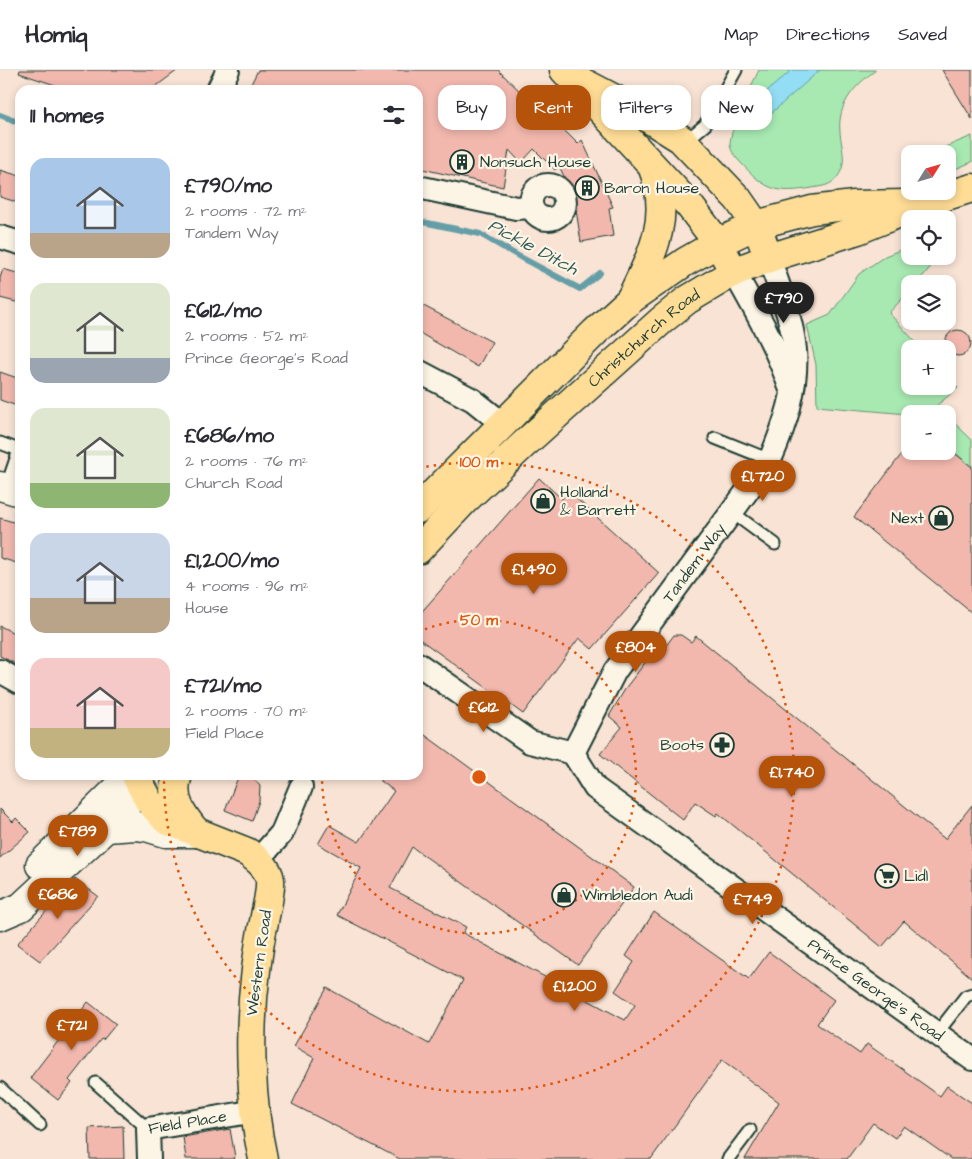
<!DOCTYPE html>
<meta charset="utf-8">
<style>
body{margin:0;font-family:"Architects Daughter",sans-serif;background:#f2f2f3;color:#2b2b33;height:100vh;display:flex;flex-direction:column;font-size:19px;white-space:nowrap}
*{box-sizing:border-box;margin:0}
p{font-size:16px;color:#7c7c81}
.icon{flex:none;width:28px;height:28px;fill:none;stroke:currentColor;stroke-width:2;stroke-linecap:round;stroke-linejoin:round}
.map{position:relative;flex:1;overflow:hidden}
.sheet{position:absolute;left:15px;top:15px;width:408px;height:695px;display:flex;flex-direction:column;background:#fff;border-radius:15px;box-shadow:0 2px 8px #0003}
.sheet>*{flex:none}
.banner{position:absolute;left:438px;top:15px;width:459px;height:45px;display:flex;gap:10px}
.needle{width:32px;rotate:53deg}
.tools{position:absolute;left:901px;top:75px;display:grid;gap:10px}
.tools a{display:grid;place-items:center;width:55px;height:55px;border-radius:10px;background:#fff;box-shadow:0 2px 8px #0003;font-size:25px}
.price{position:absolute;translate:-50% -42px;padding:0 11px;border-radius:18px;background:#b45309;color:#fff;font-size:16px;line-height:32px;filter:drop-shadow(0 1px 2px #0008)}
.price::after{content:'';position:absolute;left:50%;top:30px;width:15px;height:11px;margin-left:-8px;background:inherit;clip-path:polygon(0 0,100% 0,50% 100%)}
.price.current{background:#222;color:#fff}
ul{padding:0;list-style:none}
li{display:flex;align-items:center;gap:15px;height:125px;padding:0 15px}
li span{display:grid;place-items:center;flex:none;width:140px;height:100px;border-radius:15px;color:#555}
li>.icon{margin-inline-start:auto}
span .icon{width:60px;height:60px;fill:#fffc;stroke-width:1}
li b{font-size:21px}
h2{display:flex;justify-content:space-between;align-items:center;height:60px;padding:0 15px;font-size:21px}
.tag{padding:0 18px;border-radius:15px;background:#fff;box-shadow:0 2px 8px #0003;font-size:18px;line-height:45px}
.tag.current{background:#b45309;color:#fff}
header{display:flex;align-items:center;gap:30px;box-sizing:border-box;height:70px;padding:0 25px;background:#fff;border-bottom:1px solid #e1e1e2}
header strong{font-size:24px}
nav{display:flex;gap:28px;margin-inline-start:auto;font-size:18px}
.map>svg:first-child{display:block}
.green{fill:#a8e9b2;stroke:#649373}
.water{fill:#93def4;stroke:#659ea7}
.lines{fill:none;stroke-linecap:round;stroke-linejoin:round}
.stream{stroke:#659ea7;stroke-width:6}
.building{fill:#f2b8ae;stroke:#1f3d34}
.lane-casing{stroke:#1f3d34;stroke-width:15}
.street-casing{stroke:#1f3d34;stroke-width:26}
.secondary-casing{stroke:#1f3d34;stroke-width:31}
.primary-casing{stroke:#1f3d34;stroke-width:31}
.highway-casing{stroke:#1f3d34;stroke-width:31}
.lane{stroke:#fcf5e5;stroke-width:11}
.street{stroke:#fcf5e5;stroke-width:22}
.secondary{stroke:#fcf5e5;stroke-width:28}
.primary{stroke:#ffdd96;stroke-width:28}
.highway{stroke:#ffdd96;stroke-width:28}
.ring{fill:none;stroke:#de580e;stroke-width:2.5;stroke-dasharray:2.5 5}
.labels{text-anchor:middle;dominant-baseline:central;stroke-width:4.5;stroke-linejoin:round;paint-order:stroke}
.poi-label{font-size:16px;fill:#1f3d34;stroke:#fcf5e5;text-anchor:start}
.street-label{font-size:16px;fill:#1f3d34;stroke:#fcf5e5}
.water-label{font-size:18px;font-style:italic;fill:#365d5a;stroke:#fcf5e5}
.centre{fill:#de580e;stroke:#fcf5e5;stroke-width:2.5}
.ring-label{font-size:15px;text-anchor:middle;font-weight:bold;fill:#de580e;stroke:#fcf5e5;stroke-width:4.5;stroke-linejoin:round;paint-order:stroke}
</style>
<header>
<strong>Homiq</strong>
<nav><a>Map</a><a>Directions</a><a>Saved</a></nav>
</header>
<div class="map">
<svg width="972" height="1089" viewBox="0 0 972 1089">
<rect width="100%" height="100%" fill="#f9e3d4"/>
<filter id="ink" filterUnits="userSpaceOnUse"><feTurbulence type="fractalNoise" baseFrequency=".02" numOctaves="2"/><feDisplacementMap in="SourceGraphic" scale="10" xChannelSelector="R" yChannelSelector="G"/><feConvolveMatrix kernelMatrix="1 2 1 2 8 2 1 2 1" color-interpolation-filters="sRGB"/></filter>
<g filter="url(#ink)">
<g class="green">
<path d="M 759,0 L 876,0 C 855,15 837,34 840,62 C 841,76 848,93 838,106 C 831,116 823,116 812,118 C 776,124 766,120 742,94 C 737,89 731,82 730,75 C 730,57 751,17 759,0 Z"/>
<path d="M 972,66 L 972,92 L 948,102 L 948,84 L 928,84 Z"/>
<path d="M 910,176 L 910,186 L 940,186 L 916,214 L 910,214 L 910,220 L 889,243 L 922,279 L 910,279 L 910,316 L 948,316 L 948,306 L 958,318 L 936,336 L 944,344 L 910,344 L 910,347 L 907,344 L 817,336 L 816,295 L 807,255 L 830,245 L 859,204 L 885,186 Z"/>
<path d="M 948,347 L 972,370 L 972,397 L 948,377 Z"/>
</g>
<path class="water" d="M 792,0 L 820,0 L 768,46 L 760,27 Z"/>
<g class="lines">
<g class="stream">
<path d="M 0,45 L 20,53"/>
<path d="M 418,151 L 480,164 L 520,187 L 580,219 L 600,203"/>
</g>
</g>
<g class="building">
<path d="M 20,0 L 178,0 L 151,20 L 70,20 L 19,3 Z"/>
<path d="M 258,0 L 498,0 L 556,56 L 558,54 L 578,74 L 582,70 L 613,137 L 609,138 L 613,166 L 581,172 L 574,127 L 559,96 L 555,100 L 534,79 L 521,93 L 509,80 L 503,117 L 418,98 L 418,20 L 248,20 Z"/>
<path d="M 942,0 L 972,0 L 972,49 Z"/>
<path d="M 0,100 L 20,106 L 20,133 L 0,127 Z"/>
<path d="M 3,199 L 20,204 L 20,233 L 0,228 L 0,208 Z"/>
<path d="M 418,233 L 492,272 L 478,297 L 418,262 Z"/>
<circle cx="958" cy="273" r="13"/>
<path d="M 0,302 L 20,309 L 20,337 L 0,330 Z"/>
<path d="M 904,381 L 952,381 L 972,397 L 972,543 L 854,447 Z"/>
<path d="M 539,408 L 562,429 L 568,421 L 659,503 L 592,579 L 579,568 L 523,644 L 418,568 L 418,546 Z"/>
<path d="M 0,448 L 20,454 L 20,494 L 0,488 Z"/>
<path d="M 0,556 L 20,566 L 20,596 L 0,586 Z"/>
<path d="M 674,565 L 681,565 L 691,572 L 696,566 L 945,769 L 972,735 L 972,908 L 904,851 L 882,877 L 718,743 L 716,746 L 695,732 L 683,750 L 600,684 L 622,657 L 609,646 L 627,616 L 651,585 L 656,589 Z"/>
<path d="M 418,660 L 634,817 L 578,895 L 412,777 L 390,818 L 466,857 L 463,863 L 625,950 L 635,935 L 615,921 L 634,892 L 626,886 L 654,842 L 749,909 L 769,882 L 834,930 L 817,954 L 860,984 L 867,974 L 940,1026 L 947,1016 L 972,1033 L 972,1089 L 951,1089 L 904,1056 L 895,1068 L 873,1053 L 847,1089 L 745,1089 L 779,1032 L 722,990 L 651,1089 L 400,1089 L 292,1034 L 314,988 L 294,976 L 327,918 L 429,974 L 463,910 L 337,845 L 361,798 L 318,774 L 329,755 L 359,772 L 394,721 L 373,705 L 418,705 Z"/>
<path d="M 239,705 L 250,705 L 260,716 L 259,731 L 252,751 L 225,740 Z"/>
<path d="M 0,739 L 13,752 L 16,748 L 30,762 L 0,788 Z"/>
<path d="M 75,809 L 98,826 L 40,891 L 17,874 Z"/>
<path d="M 88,932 L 116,954 L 103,970 L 101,969 L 69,1010 L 72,1013 L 58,1030 L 30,1008 Z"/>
<path d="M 123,1056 L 124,1089 L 90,1089 L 89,1058 Z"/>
<path d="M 230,1059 L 235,1087 L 234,1087 L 235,1089 L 186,1089 L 183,1067 Z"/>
</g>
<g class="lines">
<g class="lane-casing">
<g id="lane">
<path d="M 682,69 L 694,64 L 705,55 L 736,0"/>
<path d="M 715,368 L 770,390"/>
<path d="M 0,373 L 19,380 L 6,418"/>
<path d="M 733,443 L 775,474"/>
<path d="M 937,963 L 966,926 L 972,924"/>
<path d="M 96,1013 L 148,1059"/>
<path d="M 0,1018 L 40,1055"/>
<path d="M 728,1089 L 750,1060"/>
</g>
</g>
<g class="street-casing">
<g id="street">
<path d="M 218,20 L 228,0"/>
<circle cx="548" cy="132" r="17"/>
<path d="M 418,117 L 516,138 L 531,137"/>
<path d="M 0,167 L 20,173"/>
<path d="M 734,202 C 755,239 776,276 790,317"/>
<path d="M 418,301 L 473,330 L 503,354"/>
<path id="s1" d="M 418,594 L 530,672 L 573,683 L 595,718 L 972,989"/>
<path d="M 0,601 L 20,612"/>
<path id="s2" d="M 573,683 L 615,601 L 770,390 C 785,355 798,318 795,280 C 792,248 779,218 769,188"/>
<path d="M 258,790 L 282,763 L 301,717"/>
<path id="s3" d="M 149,1089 L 148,1059 L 256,1041"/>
</g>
</g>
<g class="secondary-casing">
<g id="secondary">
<path d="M 0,416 L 20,422"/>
<path d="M 106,758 L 135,756 L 146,757 L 166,763 L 195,763"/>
<path d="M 40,795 L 125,711"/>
<path d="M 0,846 L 21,837 L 106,758 L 133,727 L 136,706"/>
</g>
</g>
<g class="primary-casing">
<g id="primary">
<path d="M 418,439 L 595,262 L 630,230 L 685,192 L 718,173 L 756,155"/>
<path id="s4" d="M 418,480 L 465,430 L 523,375 L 662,250 L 687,230 L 734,202"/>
<path d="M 137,705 L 136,706 L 149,731 L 166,750 L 247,782 C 257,789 268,797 270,810 C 271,824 266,838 264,852 C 260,868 258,884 256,900 C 248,960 250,1030 263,1089"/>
<path d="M 178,705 C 169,728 183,746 197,763"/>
</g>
</g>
<g class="highway-casing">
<g id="highway">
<path d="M 564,0 L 689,135 L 718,173 L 734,202 L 769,188 L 858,160 L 921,134 L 972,118"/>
<path d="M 586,14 L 630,37 L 681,69 L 738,129 L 756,155 L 769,188"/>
<path d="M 756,155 L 812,140 L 854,135 L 905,134"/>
<path d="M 630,230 C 652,185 673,147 652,96"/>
</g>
</g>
<use href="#lane" class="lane"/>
<use href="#street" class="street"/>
<use href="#secondary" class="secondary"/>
<use href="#primary" class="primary"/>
<use href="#highway" class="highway"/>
</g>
</g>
<g class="ring">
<path d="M418 562A157 157 0 1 1 322 706"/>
<path d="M419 398A315 315 0 1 1 164 707"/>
</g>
<defs>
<g id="building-ring" transform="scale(1.25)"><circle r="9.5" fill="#fcf5e5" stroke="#1f3d34" stroke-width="1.5"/><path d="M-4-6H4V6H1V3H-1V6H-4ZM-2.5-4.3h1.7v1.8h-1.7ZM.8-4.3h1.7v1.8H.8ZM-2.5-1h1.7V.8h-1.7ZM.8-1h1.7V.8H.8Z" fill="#1f3d34"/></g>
<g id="shop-ring" transform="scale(1.25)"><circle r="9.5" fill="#fcf5e5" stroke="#1f3d34" stroke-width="1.5"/><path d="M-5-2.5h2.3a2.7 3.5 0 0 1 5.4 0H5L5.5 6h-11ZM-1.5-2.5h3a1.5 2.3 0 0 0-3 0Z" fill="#1f3d34"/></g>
<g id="pharmacy-ring" transform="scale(1.25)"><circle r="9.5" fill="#fcf5e5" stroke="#1f3d34" stroke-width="1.5"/><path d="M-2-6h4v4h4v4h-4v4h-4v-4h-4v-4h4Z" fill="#1f3d34"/></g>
<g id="supermarket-ring" transform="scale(1.25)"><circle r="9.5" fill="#fcf5e5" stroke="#1f3d34" stroke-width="1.5"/><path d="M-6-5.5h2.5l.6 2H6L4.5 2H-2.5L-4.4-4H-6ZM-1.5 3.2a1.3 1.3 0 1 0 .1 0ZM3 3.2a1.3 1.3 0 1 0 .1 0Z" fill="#1f3d34"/></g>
</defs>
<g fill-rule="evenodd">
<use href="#building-ring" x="462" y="92"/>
<use href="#building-ring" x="587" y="118"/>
<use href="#shop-ring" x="543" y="431"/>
<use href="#shop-ring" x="941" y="448"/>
<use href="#pharmacy-ring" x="722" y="675"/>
<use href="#supermarket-ring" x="887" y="806"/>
<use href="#shop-ring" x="564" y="825"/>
</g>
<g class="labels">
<g class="poi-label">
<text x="480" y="92">Nonsuch House</text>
<text x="604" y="118">Baron House</text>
<text x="560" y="422">Holland<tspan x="560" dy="18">&amp; Barrett</tspan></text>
<text x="924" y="448" text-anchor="end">Next</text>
<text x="704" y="675" text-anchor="end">Boots</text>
<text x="904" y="806">Lidl</text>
<text x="582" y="825">Wimbledon Audi</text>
</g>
<g class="street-label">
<text stroke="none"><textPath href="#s4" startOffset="310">Christchurch Road</textPath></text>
<text stroke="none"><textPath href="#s2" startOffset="226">Tandem Way</textPath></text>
<text transform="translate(259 893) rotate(-82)">Western Road</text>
<text stroke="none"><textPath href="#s1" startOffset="568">Prince George's Road</textPath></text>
<text stroke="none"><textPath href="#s3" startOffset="70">Field Place</textPath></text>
</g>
<g class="water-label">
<text transform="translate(533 177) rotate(28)">Pickle Ditch</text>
</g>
</g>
<circle cx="479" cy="707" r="8" class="centre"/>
<g class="ring-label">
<text x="479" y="397">100 m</text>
<text x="479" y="555">50 m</text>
</g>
</svg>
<div class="tools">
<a><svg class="needle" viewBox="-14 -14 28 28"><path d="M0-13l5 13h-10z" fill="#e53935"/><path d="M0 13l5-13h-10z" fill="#7c7c81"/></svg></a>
<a><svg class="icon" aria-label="locate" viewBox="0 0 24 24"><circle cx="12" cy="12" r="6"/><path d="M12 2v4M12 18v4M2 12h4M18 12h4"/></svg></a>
<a><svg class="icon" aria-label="layers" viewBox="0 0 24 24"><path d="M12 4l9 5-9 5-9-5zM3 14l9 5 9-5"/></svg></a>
<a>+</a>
<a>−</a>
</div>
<b class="price current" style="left:784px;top:254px">£790</b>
<b class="price" style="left:763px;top:432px">£1,720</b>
<b class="price" style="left:534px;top:525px">£1,490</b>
<b class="price" style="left:636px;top:603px">£804</b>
<b class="price" style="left:484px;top:663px">£612</b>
<b class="price" style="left:792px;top:728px">£1,740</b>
<b class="price" style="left:78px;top:787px">£789</b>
<b class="price" style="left:58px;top:850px">£686</b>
<b class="price" style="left:753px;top:855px">£749</b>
<b class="price" style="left:575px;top:942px">£1,200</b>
<b class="price" style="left:72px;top:981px">£721</b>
<div class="banner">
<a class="tag">Buy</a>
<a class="tag current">Rent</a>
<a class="tag">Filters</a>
<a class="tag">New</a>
</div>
<section class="sheet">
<h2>11 homes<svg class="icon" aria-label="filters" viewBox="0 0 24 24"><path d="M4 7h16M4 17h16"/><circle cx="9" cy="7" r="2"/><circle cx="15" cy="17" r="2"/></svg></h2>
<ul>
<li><span style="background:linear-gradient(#a9c7e8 75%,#b9a48a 0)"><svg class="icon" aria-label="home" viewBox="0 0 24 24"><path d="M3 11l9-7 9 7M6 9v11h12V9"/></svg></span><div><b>£790/mo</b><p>2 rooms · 72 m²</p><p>Tandem Way</p></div></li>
<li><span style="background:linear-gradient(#dfe7d0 75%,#9aa5b1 0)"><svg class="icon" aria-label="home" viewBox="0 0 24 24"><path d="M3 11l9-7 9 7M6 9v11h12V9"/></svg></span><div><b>£612/mo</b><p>2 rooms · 52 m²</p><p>Prince George's Road</p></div></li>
<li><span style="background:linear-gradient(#dfe7d0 75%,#8fb573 0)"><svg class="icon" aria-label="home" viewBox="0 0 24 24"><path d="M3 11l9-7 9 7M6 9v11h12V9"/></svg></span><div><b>£686/mo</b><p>2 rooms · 76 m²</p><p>Church Road</p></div></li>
<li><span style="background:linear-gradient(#c9d6e8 65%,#b9a48a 0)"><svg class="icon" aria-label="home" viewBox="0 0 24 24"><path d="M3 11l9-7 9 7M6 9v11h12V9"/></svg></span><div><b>£1,200/mo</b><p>4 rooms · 96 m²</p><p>House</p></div></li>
<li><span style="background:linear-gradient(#f6c9c9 70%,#c2b280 0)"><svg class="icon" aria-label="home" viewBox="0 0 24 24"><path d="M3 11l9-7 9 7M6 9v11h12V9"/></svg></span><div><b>£721/mo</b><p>2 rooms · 70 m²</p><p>Field Place</p></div></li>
</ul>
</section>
</div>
